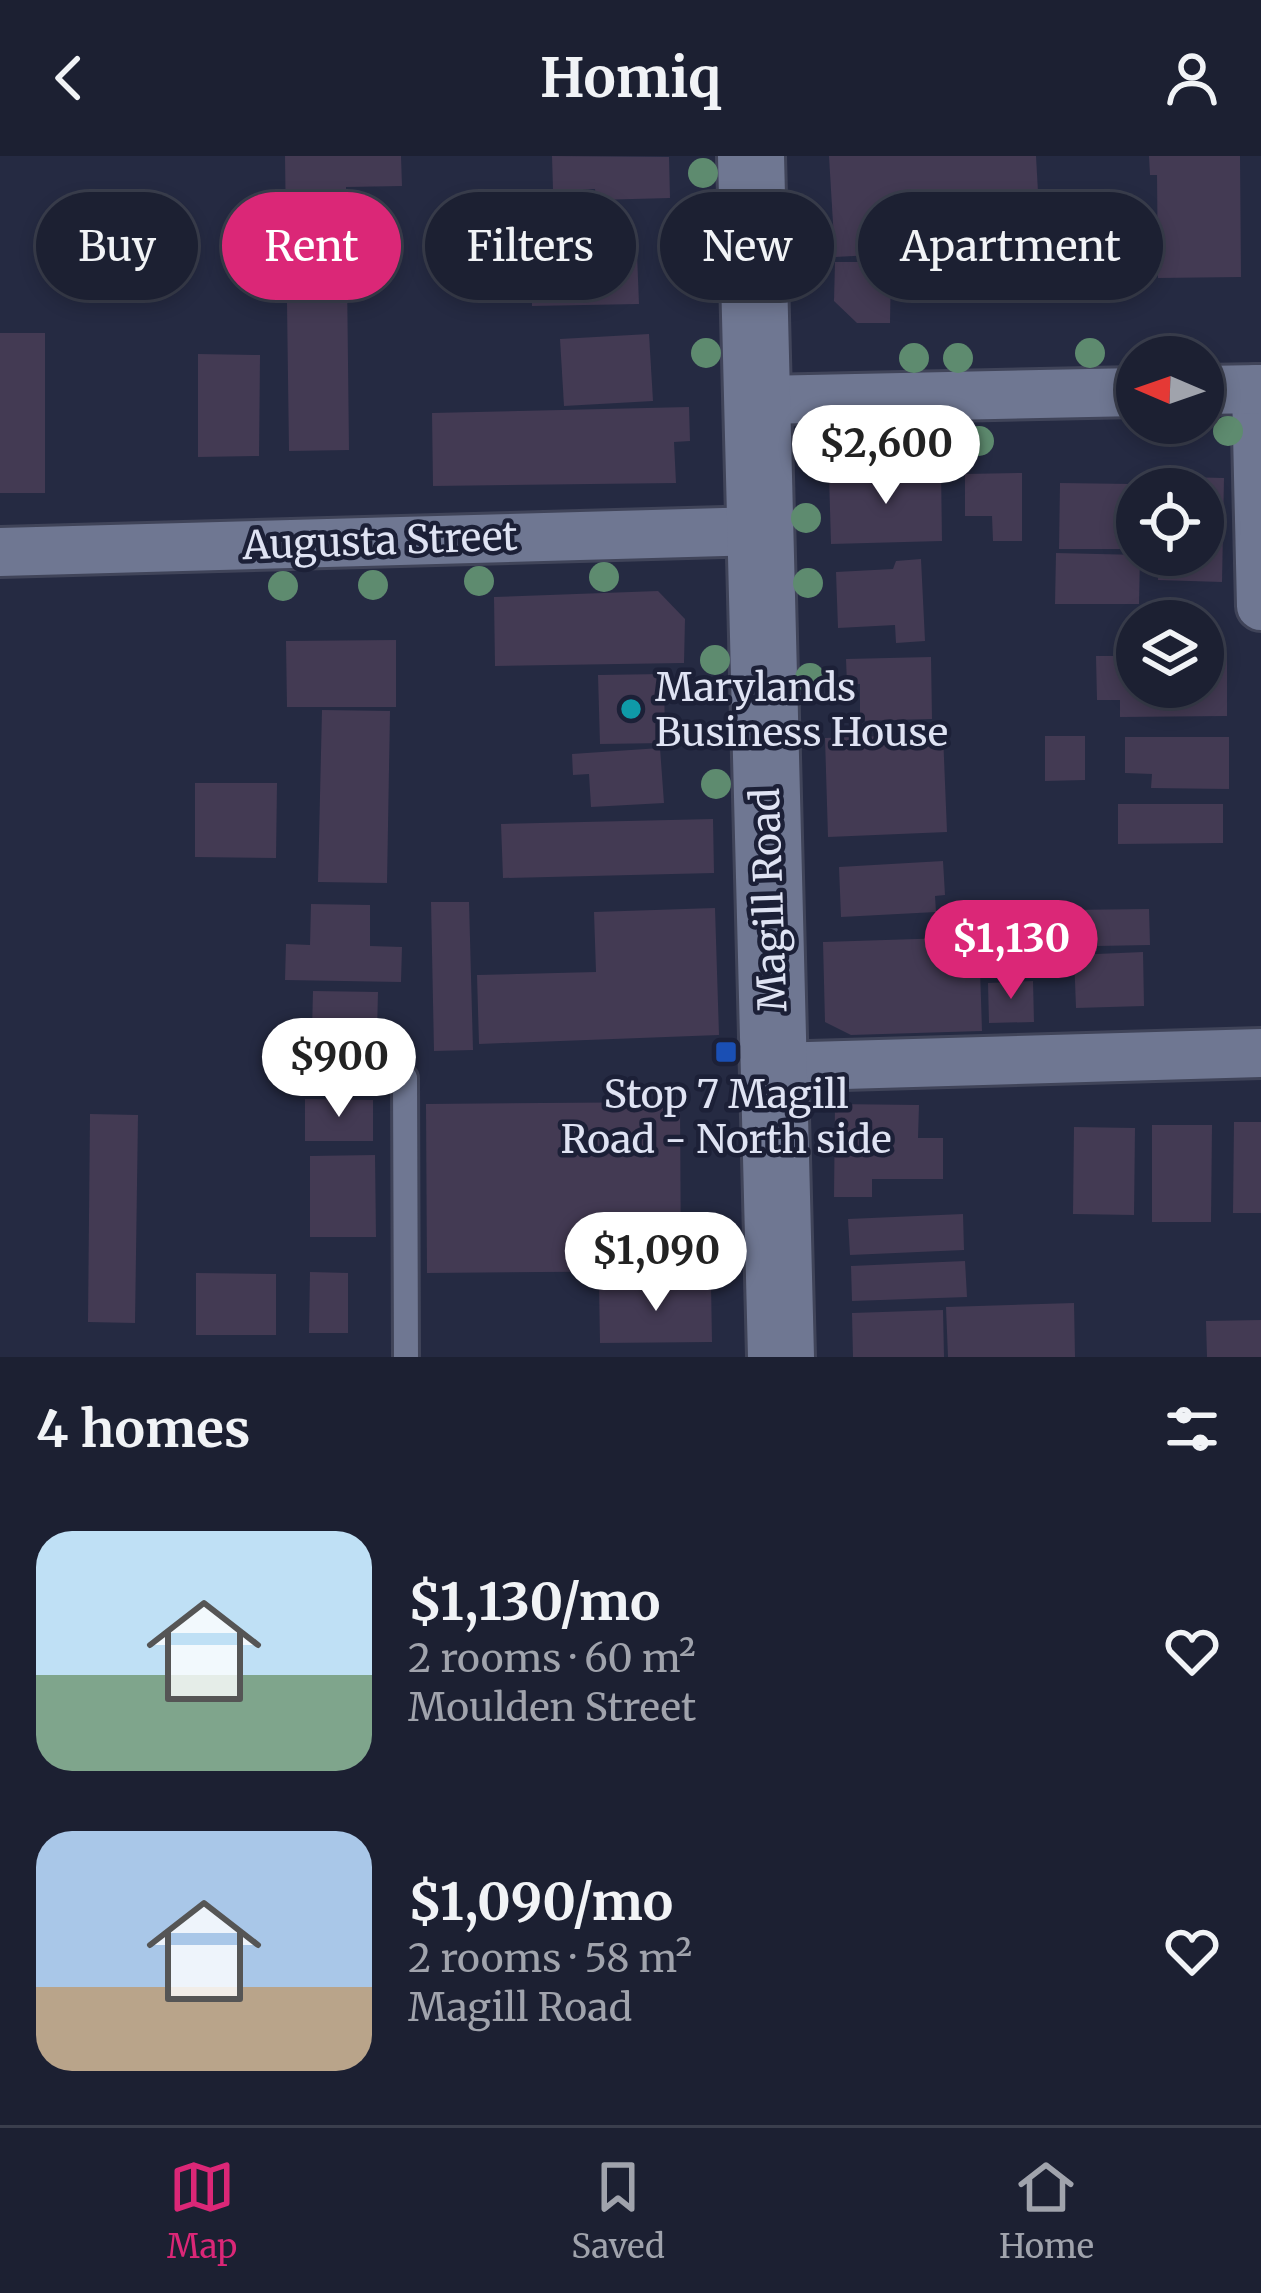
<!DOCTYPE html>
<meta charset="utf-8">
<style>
body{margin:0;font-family:Merriweather,serif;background:#25283a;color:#f1f3f6;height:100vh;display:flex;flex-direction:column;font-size:45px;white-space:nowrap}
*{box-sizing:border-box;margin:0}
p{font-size:39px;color:#a0a3ac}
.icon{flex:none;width:66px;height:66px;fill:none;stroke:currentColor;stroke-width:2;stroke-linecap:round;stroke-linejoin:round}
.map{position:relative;height:1201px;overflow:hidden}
.side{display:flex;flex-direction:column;background:#1c2032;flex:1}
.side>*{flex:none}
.hud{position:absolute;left:36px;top:36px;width:1191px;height:108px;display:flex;gap:24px}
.needle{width:78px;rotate:272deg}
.tools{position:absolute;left:1116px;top:180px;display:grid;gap:24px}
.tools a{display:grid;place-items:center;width:108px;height:108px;border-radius:50%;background:#1c2032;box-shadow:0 6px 18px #0003,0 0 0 3px #3a3e4d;font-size:60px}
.price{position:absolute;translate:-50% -102px;padding:0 27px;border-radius:42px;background:#fff;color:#222;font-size:39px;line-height:78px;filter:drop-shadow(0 3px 6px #0008)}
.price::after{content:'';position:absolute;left:50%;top:72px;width:36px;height:27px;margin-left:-18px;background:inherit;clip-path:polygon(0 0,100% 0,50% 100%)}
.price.on{background:#db2777;color:#fff}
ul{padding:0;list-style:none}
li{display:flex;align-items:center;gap:36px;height:300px;padding:0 36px}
li span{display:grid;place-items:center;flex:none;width:336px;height:240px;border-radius:36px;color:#555}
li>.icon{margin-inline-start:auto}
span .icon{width:144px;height:144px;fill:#fffc;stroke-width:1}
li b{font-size:51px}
h2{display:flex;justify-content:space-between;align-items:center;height:144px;padding:0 36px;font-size:51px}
.chip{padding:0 42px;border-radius:54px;background:#1c2032;box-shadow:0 6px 18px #0003,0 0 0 3px #3a3e4d;font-size:42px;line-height:108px}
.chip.on{background:#db2777;color:#fff}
header{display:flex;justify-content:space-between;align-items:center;height:156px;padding:0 36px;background:#1c2032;font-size:54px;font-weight:700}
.tabs{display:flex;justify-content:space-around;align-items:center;height:168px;border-top:3px solid #3a3e4d;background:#1c2032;font-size:33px;color:#a0a3ac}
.tabs a{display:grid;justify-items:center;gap:6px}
.tabs .on{color:#db2777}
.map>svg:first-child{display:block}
.building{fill:#433a53}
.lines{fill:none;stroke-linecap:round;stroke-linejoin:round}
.service-casing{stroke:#404459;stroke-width:30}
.minor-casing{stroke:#404459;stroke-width:54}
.secondary-casing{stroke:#404459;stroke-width:72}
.service{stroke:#6f7792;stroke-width:24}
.minor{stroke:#6f7792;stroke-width:48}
.secondary{stroke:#6f7792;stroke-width:66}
.tree{fill:#5e8b6f}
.culture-dot{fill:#0f9aa8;stroke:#1c2037;stroke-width:4.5}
.transit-dot{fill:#1a4fb4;stroke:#1c2037;stroke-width:4.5}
.labels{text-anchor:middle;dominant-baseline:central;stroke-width:9;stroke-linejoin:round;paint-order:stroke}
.street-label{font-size:39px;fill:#dfe3f3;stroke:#1c2037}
.poi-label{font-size:39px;fill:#dfe3f3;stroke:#1c2037;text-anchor:start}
</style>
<header><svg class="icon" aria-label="back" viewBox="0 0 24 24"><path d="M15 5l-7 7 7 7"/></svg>Homiq<svg class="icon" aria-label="person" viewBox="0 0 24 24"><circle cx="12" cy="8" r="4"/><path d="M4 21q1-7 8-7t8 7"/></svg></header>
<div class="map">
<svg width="1261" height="1201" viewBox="0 0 1261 1201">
<rect width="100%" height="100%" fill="#252a42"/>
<g class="building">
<path d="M 285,0 L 401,0 L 402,30 L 346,31 L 349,294 L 289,295 Z"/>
<path d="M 552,0 L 669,1 L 670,42 L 596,44 L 595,33 L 553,34 Z"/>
<path d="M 829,0 L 1036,0 L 1041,90 L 835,101 Z"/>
<path d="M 1149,0 L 1240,0 L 1241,121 L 1158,122 L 1157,19 L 1150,19 Z"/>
<path d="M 1059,47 L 1128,47 L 1127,125 L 1058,125 Z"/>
<path d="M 636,72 L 639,148 L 532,150 L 531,74 Z"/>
<path d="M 124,82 L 159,82 L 160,117 L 124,117 Z"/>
<path d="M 835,106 L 891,106 L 890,167 L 857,167 L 834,145 Z"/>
<rect x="0" y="177" width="45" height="160"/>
<path d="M 649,178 L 653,245 L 564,250 L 560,183 Z"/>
<path d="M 198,198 L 260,199 L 259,300 L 198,301 Z"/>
<path d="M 689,251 L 690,285 L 674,286 L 676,327 L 433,330 L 432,257 Z"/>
<path d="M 941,314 L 942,385 L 831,388 L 829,318 Z"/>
<path d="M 1022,317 L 1022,385 L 993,385 L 992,360 L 965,360 L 965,318 Z"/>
<path d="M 1184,321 L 1224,322 L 1222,426 L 1158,424 L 1159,399 L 1203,399 L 1203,333 L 1184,333 Z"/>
<path d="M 1060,327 L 1131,328 L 1130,393 L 1059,393 Z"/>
<path d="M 1056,397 L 1140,399 L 1139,448 L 1055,448 Z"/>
<path d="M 921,403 L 925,485 L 896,487 L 895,469 L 838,472 L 836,416 L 893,413 L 896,405 Z"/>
<path d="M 658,435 L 685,463 L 684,507 L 495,510 L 494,441 Z"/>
<path d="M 396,484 L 396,551 L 287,551 L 286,485 Z"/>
<path d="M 1227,498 L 1227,560 L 1120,561 L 1120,544 L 1097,544 L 1096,500 L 1137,500 L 1137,531 L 1203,531 L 1203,499 Z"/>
<path d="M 931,501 L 932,563 L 860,565 L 860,528 L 847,528 L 846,503 Z"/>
<path d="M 664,518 L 665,587 L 600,588 L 598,519 Z"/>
<path d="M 322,554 L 390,555 L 387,727 L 318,726 Z"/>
<path d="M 943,578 L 947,676 L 828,681 L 825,582 Z"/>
<path d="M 1045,580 L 1085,580 L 1085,624 L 1045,625 Z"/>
<path d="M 1125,581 L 1229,581 L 1229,633 L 1151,632 L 1152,618 L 1125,617 Z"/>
<path d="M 660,592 L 664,647 L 591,651 L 589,618 L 573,619 L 572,598 Z"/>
<path d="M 195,627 L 277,627 L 276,702 L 195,701 Z"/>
<path d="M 1118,648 L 1223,648 L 1223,687 L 1118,688 Z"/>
<path d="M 713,663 L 714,717 L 503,722 L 501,668 Z"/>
<path d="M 943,705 L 945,739 L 935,740 L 936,756 L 841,761 L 839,711 Z"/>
<path d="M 431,746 L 469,746 L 473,894 L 434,895 Z"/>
<path d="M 311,748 L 370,749 L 370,790 L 402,791 L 401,826 L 285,824 L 286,788 L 310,789 Z"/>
<path d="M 715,752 L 719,879 L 479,888 L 477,819 L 596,816 L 594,756 Z"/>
<path d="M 1149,753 L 1150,789 L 1097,790 L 1097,795 L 1068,796 L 1068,754 Z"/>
<path d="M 979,781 L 982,875 L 851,879 L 825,866 L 823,786 Z"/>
<path d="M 1143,796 L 1144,850 L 1076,852 L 1074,799 Z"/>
<path d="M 1033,825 L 1034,866 L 989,867 L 988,827 Z"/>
<path d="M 313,835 L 378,836 L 376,917 L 311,916 Z"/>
<path d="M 305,943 L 373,944 L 373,985 L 305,985 Z"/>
<path d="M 680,946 L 681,1115 L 427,1117 L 426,948 Z"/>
<path d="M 835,948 L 919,949 L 918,982 L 943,982 L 943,1023 L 872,1023 L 872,1041 L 834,1041 Z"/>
<path d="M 90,958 L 138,959 L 135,1167 L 88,1166 Z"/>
<path d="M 1234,966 L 1261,966 L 1261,1057 L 1233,1057 Z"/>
<path d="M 1152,969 L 1212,969 L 1211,1066 L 1152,1066 Z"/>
<path d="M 1074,971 L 1135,972 L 1134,1059 L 1073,1058 Z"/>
<path d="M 375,999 L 376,1081 L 310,1081 L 310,1000 Z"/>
<path d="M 963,1058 L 964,1094 L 850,1099 L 848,1063 Z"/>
<path d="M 965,1105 L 967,1141 L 852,1145 L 851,1110 Z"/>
<path d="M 310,1116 L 348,1117 L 348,1177 L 309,1177 Z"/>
<path d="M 196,1117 L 276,1118 L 276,1179 L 196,1179 Z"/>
<path d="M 711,1128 L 712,1186 L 600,1187 L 599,1129 Z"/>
<path d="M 1074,1147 L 1075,1201 L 948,1201 L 946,1151 Z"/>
<path d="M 943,1154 L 944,1201 L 853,1201 L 852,1157 Z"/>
<path d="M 1261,1164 L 1261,1201 L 1207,1201 L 1206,1165 Z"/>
</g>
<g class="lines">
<g class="service-casing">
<path id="service" d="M 405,922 L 406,1201"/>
</g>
<g class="minor-casing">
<g id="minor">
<path d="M 1256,233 L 1261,450"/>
<path d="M 1203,234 L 1261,233"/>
<path d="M 757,244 L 1137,236"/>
<path d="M 0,396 L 760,375"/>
<path d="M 774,911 L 1261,897"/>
</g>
</g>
<g class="secondary-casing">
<path id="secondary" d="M 751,0 L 781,1201"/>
</g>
<use href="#service" class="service"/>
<use href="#minor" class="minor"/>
<use href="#secondary" class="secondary"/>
</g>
<g class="tree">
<circle cx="703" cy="17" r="15"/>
<circle cx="704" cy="80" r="15"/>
<circle cx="706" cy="197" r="15"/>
<circle cx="1090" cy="197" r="15"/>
<circle cx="914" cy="202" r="15"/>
<circle cx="958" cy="202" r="15"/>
<circle cx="1228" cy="275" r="15"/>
<circle cx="979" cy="285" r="15"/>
<circle cx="858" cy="286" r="15"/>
<circle cx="806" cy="362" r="15"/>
<circle cx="604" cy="421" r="15"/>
<circle cx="479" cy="425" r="15"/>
<circle cx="808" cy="427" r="15"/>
<circle cx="373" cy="429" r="15"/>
<circle cx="283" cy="430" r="15"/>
<circle cx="715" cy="504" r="15"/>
<circle cx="810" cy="522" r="15"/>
<circle cx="716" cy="628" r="15"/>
</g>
<circle class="culture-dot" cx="631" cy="553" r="12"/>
<rect class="transit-dot" x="714" y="884" width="24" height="24" rx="6"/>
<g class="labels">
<g class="street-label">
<text transform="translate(380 385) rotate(-2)">Augusta Street</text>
<text transform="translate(769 744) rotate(-92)">Magill Road</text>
</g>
<g class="poi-label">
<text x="655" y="531">Marylands<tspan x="655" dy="45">Business House</tspan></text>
<text x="726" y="938" text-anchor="middle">Stop 7 Magill<tspan x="726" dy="45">Road - North side</tspan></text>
</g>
</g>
</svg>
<div class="tools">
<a><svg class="needle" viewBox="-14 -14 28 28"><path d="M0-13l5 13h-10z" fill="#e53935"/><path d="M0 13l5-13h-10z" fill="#a0a3ac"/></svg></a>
<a><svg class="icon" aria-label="locate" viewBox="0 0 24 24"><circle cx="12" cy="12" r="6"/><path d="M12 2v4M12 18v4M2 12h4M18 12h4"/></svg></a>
<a><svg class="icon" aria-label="layers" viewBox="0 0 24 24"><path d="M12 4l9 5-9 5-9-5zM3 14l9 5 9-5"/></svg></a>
</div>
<b class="price" style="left:886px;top:351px">$2,600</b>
<b class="price on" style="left:1011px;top:846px">$1,130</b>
<b class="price" style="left:339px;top:964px">$900</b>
<b class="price" style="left:656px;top:1158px">$1,090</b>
<div class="hud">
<a class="chip">Buy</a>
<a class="chip on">Rent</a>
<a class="chip">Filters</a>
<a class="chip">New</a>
<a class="chip">Apartment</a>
</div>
</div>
<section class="side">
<h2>4 homes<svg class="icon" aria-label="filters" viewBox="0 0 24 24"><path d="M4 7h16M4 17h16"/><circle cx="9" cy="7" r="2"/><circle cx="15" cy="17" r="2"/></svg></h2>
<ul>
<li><span style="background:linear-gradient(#bfe0f5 60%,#7fa58c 0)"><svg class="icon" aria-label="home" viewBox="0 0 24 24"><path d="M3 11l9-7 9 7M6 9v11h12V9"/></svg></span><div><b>$1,130/mo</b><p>2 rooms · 60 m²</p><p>Moulden Street</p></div><svg class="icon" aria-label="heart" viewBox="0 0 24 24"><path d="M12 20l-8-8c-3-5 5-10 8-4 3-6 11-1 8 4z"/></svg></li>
<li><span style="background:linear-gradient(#a9c7e8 65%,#b9a48a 0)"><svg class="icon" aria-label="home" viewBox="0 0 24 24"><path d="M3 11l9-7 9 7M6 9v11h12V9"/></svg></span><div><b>$1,090/mo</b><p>2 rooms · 58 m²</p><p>Magill Road</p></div><svg class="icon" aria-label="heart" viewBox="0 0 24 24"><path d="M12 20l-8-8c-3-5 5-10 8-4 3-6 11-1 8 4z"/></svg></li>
</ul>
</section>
<nav class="tabs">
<a class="on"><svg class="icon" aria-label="map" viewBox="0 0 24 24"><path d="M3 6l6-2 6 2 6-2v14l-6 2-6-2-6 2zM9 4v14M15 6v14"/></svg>Map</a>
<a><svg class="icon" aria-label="saved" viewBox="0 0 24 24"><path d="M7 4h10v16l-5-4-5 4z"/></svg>Saved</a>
<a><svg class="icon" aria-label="home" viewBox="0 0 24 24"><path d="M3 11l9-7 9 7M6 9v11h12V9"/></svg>Home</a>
</nav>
